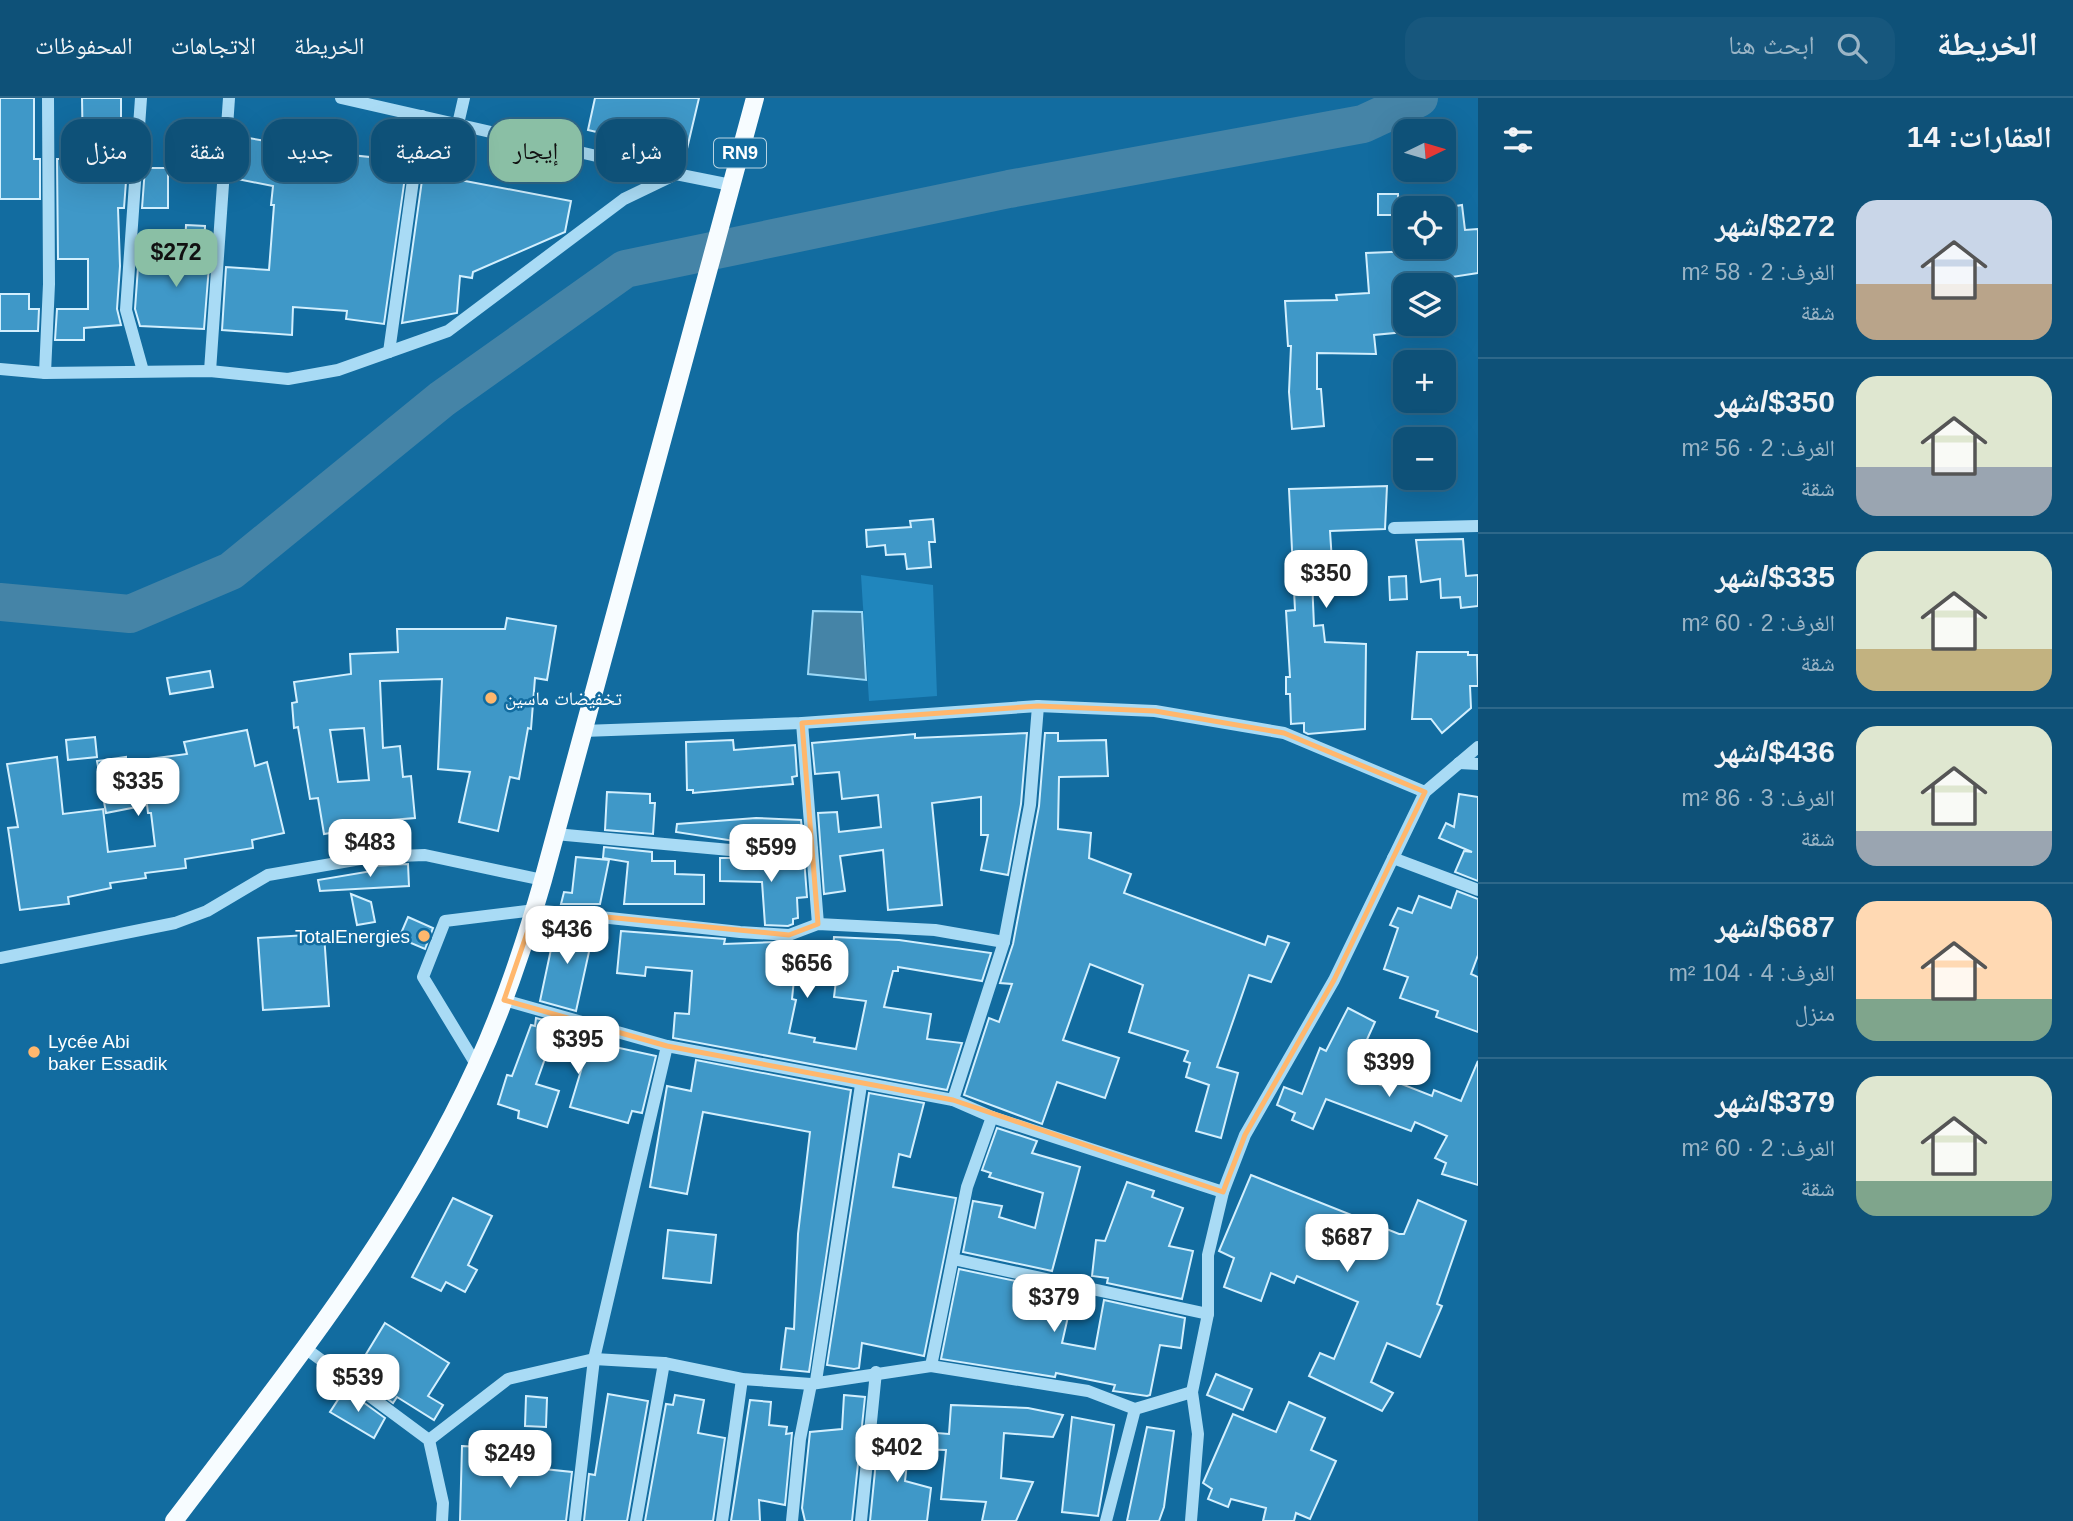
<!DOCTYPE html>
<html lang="ar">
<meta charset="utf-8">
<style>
body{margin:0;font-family:Arial,"Noto Naskh Arabic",sans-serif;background:#17577d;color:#f1f3f6;direction:rtl;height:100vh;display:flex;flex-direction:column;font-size:26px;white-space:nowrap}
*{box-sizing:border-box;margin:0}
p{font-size:23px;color:#9bb5c6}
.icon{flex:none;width:38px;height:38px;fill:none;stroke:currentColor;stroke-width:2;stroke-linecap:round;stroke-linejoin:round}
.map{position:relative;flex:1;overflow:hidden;direction:ltr}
.drawer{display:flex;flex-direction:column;background:#0e5178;width:595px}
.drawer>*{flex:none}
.top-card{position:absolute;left:21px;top:21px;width:665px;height:63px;direction:rtl;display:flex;gap:14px}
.needle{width:46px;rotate:85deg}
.controls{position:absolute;left:1393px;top:21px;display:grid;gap:14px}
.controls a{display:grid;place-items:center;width:63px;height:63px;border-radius:14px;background:#0e5178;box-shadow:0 7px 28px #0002,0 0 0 2px #2e688a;font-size:35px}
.price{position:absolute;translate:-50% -60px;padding:0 16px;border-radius:14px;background:#fff;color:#222;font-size:23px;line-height:46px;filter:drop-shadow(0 2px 4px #0008)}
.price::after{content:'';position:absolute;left:50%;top:42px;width:21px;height:16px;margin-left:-10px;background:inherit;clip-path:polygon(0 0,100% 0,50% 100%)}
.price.active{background:#8abfa5;color:#111}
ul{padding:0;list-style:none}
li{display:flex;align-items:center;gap:21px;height:175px;padding:0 21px}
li+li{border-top:2px solid #2e688a}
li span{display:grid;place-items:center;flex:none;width:196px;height:140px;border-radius:21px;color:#555}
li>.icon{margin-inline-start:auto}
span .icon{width:84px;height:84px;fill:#fffc;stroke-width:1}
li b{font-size:30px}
h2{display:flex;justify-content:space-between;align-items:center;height:84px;padding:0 21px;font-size:30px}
.pill{padding:0 24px;border-radius:21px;background:#0e5178;box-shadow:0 7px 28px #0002,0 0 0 2px #2e688a;font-size:24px;line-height:63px}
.pill.active{background:#8abfa5;color:#111}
header{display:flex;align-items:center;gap:42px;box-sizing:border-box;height:98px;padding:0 35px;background:#0e5178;border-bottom:2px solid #2e688a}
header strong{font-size:33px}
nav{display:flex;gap:38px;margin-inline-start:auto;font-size:24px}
.search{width:490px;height:63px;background:#17577d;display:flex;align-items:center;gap:18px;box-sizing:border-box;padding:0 24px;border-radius:21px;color:#9bb5c6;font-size:26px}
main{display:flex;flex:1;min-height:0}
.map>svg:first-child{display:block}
.green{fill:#2086bd}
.water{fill:#4584a7;stroke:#9bd9f8;stroke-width:2}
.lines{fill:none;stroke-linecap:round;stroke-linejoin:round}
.river{stroke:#4584a7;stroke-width:38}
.building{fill:#3f98c8;stroke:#d2effe;stroke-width:2;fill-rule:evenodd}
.minor{stroke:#a9dbf5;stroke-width:12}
.major{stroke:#f7fcff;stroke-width:18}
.marked{fill:none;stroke:#ffb76d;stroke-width:5;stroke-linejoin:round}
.poi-dot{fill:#ffb76d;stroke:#126ca0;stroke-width:2.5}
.labels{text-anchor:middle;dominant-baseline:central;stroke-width:5;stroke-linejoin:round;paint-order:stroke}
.shield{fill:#126ca0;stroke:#b8d3e2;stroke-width:2}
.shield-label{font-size:18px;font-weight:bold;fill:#fff}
.poi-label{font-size:19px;fill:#fff;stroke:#126ca0;text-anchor:start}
</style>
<header>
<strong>الخريطة</strong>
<div class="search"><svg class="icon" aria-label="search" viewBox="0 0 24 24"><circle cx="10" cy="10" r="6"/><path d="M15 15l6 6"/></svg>ابحث هنا</div>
<nav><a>الخريطة</a><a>الاتجاهات</a><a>المحفوظات</a></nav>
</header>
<main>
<section class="drawer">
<h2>العقارات: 14<svg class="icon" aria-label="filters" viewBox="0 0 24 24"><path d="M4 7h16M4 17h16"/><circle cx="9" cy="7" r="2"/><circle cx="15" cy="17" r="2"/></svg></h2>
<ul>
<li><span style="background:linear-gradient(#c9d6e8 60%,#b9a48a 0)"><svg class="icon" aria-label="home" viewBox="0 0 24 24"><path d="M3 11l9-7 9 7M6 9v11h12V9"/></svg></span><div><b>$272/شهر</b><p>الغرف: 2 · 58 m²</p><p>شقة</p></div></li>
<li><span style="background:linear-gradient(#dfe7d0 65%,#9aa5b1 0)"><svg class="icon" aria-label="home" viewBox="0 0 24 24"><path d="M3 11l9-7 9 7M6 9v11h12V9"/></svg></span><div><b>$350/شهر</b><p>الغرف: 2 · 56 m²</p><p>شقة</p></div></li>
<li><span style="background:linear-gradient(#dfe7d0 70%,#c2b280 0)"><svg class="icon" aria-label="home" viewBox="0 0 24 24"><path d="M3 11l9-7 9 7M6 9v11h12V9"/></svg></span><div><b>$335/شهر</b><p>الغرف: 2 · 60 m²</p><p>شقة</p></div></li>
<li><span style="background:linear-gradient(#dfe7d0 75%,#9aa5b1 0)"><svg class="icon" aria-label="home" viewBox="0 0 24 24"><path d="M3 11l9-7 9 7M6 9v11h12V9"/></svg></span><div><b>$436/شهر</b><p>الغرف: 3 · 86 m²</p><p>شقة</p></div></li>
<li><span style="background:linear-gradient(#ffd9b3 70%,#7fa58c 0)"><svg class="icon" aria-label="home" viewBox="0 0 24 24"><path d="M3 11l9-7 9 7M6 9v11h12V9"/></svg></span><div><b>$687/شهر</b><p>الغرف: 4 · 104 m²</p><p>منزل</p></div></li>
<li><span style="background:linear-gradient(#dfe7d0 75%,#7fa58c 0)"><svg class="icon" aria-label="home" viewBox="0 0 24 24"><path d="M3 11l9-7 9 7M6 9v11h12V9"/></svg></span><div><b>$379/شهر</b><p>الغرف: 2 · 60 m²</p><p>شقة</p></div></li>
</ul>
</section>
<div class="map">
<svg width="1478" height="1423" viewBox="0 0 1478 1423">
<rect width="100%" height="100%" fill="#126ca0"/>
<path class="green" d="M 861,477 L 933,487 L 937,598 L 869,603 Z"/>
<path class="water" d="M 813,513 L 862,514 L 866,582 L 808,576 Z"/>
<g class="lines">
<path class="river" d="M 0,504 L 130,516 L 231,473 L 442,301 L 625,171 L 1009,91 L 1363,26 L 1419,0"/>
</g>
<g class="building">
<path d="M 0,0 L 34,0 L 34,61 L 40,61 L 40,101 L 0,101 Z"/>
<path d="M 82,0 L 121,0 L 121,70 L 127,70 L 124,110 L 118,110 L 120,168 L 117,211 L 121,227 L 84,230 L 84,242 L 55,242 L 57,211 L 88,211 L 88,161 L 58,161 L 57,61 L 83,61 Z"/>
<path d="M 595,0 L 699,0 L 686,55 L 588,32 Z"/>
<path d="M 205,23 L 207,71 L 175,72 L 173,25 Z"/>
<path d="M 237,38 L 277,45 L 277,42 L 333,47 L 332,55 L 398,62 L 397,71 L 406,72 L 384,226 L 346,221 L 347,213 L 293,209 L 292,237 L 222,232 L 226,169 L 269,172 L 274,107 L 271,107 L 273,88 L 232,80 Z"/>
<path d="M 145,70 L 168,70 L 168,110 L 142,110 Z"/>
<path d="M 423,75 L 571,103 L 565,134 L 473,174 L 472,180 L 460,178 L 457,215 L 402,225 Z"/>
<path d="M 1378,96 L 1398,96 L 1399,117 L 1378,117 Z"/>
<path d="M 1462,107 L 1465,132 L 1478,131 L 1478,175 L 1406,186 L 1405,234 L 1374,237 L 1376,256 L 1317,255 L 1317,291 L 1321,291 L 1324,328 L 1292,331 L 1289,294 L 1291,248 L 1288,248 L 1285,203 L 1337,202 L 1336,197 L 1369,195 L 1366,155 L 1415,153 L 1414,149 L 1444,149 L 1444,110 Z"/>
<path d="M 186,127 L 205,128 L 204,168 L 209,168 L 204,231 L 140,228 L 135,211 L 138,169 L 184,171 Z"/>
<path d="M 0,196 L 29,196 L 29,211 L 39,211 L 38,233 L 0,233 Z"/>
<path d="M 1387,388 L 1385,431 L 1330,433 L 1333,479 L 1312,481 L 1314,528 L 1323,527 L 1325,544 L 1366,546 L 1365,631 L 1308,636 L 1304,634 L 1304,625 L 1291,626 L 1290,596 L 1286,596 L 1286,579 L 1290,579 L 1286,513 L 1295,512 L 1289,391 Z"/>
<path d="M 933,421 L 935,444 L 929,444 L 931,469 L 907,471 L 905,456 L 886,457 L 885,447 L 867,449 L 866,432 L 911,429 L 910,423 Z"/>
<path d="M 1463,441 L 1466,478 L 1478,477 L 1478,508 L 1461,510 L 1460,499 L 1441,500 L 1440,481 L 1421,484 L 1416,442 Z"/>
<path d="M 1406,478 L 1407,501 L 1390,502 L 1389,479 Z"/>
<path d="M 507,520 L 556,528 L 547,582 L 535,580 L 531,631 L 528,630 L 519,681 L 510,679 L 498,733 L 459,724 L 470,674 L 438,671 L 442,581 L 380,583 L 383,650 L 400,648 L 403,679 L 411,678 L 415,720 L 354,725 L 355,731 L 324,736 L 318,700 L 310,701 L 298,629 L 294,630 L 292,605 L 297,604 L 294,584 L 351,576 L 350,556 L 398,554 L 397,531 L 505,531 ZM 364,630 L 369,682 L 338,684 L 330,632 Z"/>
<path d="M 1417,554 L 1468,554 L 1468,557 L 1477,557 L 1478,588 L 1470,588 L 1471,610 L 1442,635 L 1431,621 L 1412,621 Z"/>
<path d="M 210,573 L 213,589 L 170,596 L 167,580 Z"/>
<path d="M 247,632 L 255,668 L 267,664 L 284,735 L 252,742 L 253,750 L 185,761 L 186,770 L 145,775 L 146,780 L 110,785 L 111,790 L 68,799 L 69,806 L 20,812 L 8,730 L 18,729 L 7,666 L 57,659 L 63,716 L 103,711 L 108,754 L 155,748 L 151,715 L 148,715 L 147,707 L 106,715 L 97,663 L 126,659 L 126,664 L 187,656 L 184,644 Z"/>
<path d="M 1027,635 L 1021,706 L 1008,777 L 981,772 L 988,737 L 981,737 L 981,699 L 932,705 L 942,807 L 888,812 L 883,752 L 840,758 L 845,793 L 824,796 L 818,715 L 837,714 L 839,734 L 881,729 L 878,697 L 842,701 L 839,674 L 815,676 L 812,645 L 915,636 L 915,640 Z"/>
<path d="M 1045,635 L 1058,635 L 1058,643 L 1106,642 L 1108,678 L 1059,679 L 1058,731 L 1091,735 L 1089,760 L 1131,776 L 1124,795 L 1265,847 L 1268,838 L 1289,845 L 1271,884 L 1249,877 L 1217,969 L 1238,975 L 1221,1040 L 1196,1033 L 1209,987 L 1186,979 L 1190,965 L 1184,963 L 1188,953 L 1129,934 L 1143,887 L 1090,866 L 1063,942 L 1119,960 L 1105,1000 L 1057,984 L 1042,1026 L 964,997 L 989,920 L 999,924 L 1012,886 L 1000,885 L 1013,846 L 1039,708 Z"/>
<path d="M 95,639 L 97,659 L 68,662 L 66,642 Z"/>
<path d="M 733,642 L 734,652 L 795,647 L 797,678 L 792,679 L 793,686 L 693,695 L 693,692 L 687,692 L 686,644 Z"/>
<path d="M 607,694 L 650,696 L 650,705 L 655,705 L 653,736 L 605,732 Z"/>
<path d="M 1459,696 L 1478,699 L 1478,783 L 1455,774 L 1464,753 L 1472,754 L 1439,740 L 1446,725 L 1454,729 Z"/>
<path d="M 756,720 L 801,722 L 803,743 L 741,744 L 676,734 L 677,726 Z"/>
<path d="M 604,749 L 652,754 L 652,763 L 675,763 L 675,776 L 704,777 L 704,806 L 624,806 L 628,764 L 603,760 Z"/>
<path d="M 576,759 L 609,762 L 600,806 L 561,806 L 564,794 L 572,795 Z"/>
<path d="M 720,760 L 804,760 L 807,799 L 797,800 L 798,820 L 793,821 L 793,826 L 788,828 L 765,827 L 762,784 L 720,783 Z"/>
<path d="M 408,766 L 409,788 L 320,793 L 318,782 L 372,773 L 371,768 Z"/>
<path d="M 1457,793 L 1478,801 L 1478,857 L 1471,876 L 1478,879 L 1478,934 L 1436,919 L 1438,913 L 1400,900 L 1408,879 L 1384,871 L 1398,830 L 1390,827 L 1398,810 L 1412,815 L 1419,798 L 1451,810 Z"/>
<path d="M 351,796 L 371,804 L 375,824 L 357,827 Z"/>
<path d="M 408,819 L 433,830 L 425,851 L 399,840 Z"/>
<path d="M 557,823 L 572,825 L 571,829 L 594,831 L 576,913 L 540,903 Z"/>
<path d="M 621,833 L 725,841 L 724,846 L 798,843 L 792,901 L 796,902 L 789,935 L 815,940 L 814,944 L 856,951 L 866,903 L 834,899 L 838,867 L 832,867 L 834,839 L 899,842 L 991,855 L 982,883 L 898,869 L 898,873 L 893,873 L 884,909 L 931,916 L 927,941 L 962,945 L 947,992 L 673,940 L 675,915 L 689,916 L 692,873 L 646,869 L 645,878 L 617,875 Z"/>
<path d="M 324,836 L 329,908 L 263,912 L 258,840 Z"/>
<path d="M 1348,910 L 1375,924 L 1354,970 L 1361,973 L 1358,978 L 1391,991 L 1394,983 L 1432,998 L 1434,992 L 1461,1003 L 1478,963 L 1478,1087 L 1442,1076 L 1446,1065 L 1435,1060 L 1447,1038 L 1415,1024 L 1411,1033 L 1326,1001 L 1313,1031 L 1292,1022 L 1295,1015 L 1277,1007 L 1284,989 L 1302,996 L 1320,950 L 1326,953 Z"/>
<path d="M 536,920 L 573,930 L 602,942 L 601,946 L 656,958 L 642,1015 L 632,1013 L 628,1025 L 570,1009 L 583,966 L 547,955 L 536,986 L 559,993 L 547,1029 L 518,1020 L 519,1013 L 498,1006 L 507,977 L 512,978 L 531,927 L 535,928 Z"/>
<path d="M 696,962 L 851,992 L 809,1274 L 781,1271 L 786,1230 L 794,1231 L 798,1136 L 810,1034 L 703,1014 L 687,1096 L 650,1089 L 667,988 L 691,993 Z"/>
<path d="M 869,995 L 924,1005 L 910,1059 L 899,1056 L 893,1089 L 956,1100 L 924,1258 L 862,1245 L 859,1270 L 854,1271 L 827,1267 Z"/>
<path d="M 997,1030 L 1037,1043 L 1032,1055 L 1080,1069 L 1052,1173 L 963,1154 L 973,1103 L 1002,1108 L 999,1119 L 1035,1130 L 1043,1095 L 989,1079 L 991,1075 L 982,1072 Z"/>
<path d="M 1251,1077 L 1399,1136 L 1404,1136 L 1418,1102 L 1466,1123 L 1437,1206 L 1442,1208 L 1420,1259 L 1387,1245 L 1371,1284 L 1393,1295 L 1382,1313 L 1309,1278 L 1320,1255 L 1334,1261 L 1358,1204 L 1297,1178 L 1294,1185 L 1271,1175 L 1261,1203 L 1224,1189 L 1234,1160 L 1219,1153 Z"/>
<path d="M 1127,1084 L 1154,1093 L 1152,1099 L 1183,1110 L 1169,1148 L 1193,1153 L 1182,1201 L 1107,1185 L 1108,1180 L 1092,1178 L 1096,1142 L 1105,1143 Z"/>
<path d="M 453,1100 L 492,1118 L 468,1167 L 477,1172 L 465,1194 L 446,1184 L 441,1193 L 412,1179 Z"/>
<path d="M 668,1132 L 716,1137 L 711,1185 L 663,1180 Z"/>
<path d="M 959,1171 L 1048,1190 L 1047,1195 L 1072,1201 L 1062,1245 L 1095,1251 L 1104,1202 L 1185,1220 L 1181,1250 L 1160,1247 L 1150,1297 L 1147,1298 L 1113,1293 L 1115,1287 L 1056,1275 L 1055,1279 L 941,1261 Z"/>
<path d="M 385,1225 L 449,1265 L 428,1298 L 443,1307 L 434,1322 L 397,1299 L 393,1305 L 354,1276 Z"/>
<path d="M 1216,1276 L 1252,1291 L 1243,1312 L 1207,1297 Z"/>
<path d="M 345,1291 L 385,1320 L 374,1340 L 330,1314 Z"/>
<path d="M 608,1296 L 648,1303 L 627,1423 L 584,1423 L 589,1376 L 595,1377 Z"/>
<path d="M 675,1297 L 704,1302 L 698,1335 L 725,1340 L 713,1423 L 645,1423 L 666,1306 L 673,1307 Z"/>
<path d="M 844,1297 L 865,1299 L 852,1423 L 805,1423 L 802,1410 L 810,1334 L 842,1331 Z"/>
<path d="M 526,1298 L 547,1300 L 546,1329 L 525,1328 Z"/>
<path d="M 750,1302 L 771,1304 L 769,1327 L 787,1329 L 786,1336 L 792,1335 L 785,1407 L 759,1402 L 760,1423 L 731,1423 Z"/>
<path d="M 1289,1304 L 1325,1320 L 1311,1352 L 1336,1363 L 1310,1421 L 1296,1415 L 1294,1423 L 1263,1423 L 1266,1410 L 1231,1401 L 1228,1409 L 1208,1401 L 1212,1391 L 1203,1385 L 1233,1316 L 1276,1334 Z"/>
<path d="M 951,1307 L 1028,1310 L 1063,1317 L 1053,1339 L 1004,1335 L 1001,1380 L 1033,1384 L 1016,1423 L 982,1423 L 986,1404 L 941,1401 L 946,1352 L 910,1351 L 911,1333 L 949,1336 Z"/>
<path d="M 1072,1319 L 1114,1327 L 1098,1418 L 1062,1414 Z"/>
<path d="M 1147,1329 L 1174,1333 L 1164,1409 L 1159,1423 L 1127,1423 Z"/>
<path d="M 879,1333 L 910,1339 L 905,1383 L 931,1390 L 927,1423 L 870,1423 Z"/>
<path d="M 462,1348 L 496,1350 L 495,1366 L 572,1374 L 566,1423 L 460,1423 Z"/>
</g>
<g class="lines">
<g class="minor">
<path d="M 141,0 L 126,212 L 143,273"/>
<path d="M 341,0 L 676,76"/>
<path d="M 458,26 L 464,0"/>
<path d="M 389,254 L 422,18"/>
<path d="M 0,271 L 45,275 L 210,273 L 288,281 L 338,272 L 448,233 L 624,101 L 676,76 L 731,87"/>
<path d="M 210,273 L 229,0"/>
<path d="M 45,275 L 49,186 L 48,0"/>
<path d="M 1394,430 L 1478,428"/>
<path d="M 802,625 L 818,826"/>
<path d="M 583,633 L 802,625 L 1038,608 L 1155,613 L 1284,635 L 1425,694"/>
<path d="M 1459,665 L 1478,666"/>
<path d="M 555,736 L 741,753 L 812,751"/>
<path d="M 1393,760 L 1478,792"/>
<path d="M 0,860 L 175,825 L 207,813 L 268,777 L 372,759 L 425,757 L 543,782"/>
<path d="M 504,902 L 667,948 L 953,1002 L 992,1019 L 1223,1094"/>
<path d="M 477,968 L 423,879 L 445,823 L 535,812 L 740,834 L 789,837 L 818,826 L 935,832 L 1004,844"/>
<path d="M 953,1002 L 1004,844 L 1030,707 L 1038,608"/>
<path d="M 953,1161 L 1208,1216"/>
<path d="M 305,1250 L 429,1342 L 443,1405 L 442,1423"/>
<path d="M 931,1268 L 967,1089 L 992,1019"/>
<path d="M 816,1283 L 861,987"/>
<path d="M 429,1342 L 508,1281 L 594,1261 L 664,1265 L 742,1281 L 811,1286 L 931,1268 L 1088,1293 L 1135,1311 L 1192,1294"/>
<path d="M 575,1423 L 594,1261 L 667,948"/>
<path d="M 636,1423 L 664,1265"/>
<path d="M 722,1423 L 742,1281"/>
<path d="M 792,1423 L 800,1341 L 811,1286"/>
<path d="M 861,1423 L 876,1274"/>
<path d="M 1106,1423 L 1135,1311"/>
<path d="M 1191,1423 L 1198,1336 L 1192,1294 L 1208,1216 L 1208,1157 L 1223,1094 L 1245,1037 L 1334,882 L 1425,694 L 1478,649"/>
</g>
<path class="major" d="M 174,1423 C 284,1278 401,1134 477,967 C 504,908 525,845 543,782 L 755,0"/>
</g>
<path class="marked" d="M 1038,608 L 1155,613 L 1284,635 L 1425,694 L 1334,882 L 1245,1037 L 1223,1094 L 953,1002 L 667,948 L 504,902 L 535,812 L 789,837 L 818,826 L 802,625 Z"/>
<g class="poi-dot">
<circle cx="491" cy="600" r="7"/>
<circle cx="424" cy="838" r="7"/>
<circle cx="34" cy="954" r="7"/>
</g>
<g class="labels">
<rect class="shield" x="714" y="40.5" width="52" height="29" rx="5"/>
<g class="shield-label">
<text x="740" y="55">RN9</text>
</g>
<g class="poi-label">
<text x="505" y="600">تخفيضات ماسين</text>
<text x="410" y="838" text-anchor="end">TotalEnergies</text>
<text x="48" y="943">Lycée Abi<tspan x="48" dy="22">baker Essadik</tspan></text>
</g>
</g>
</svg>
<div class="controls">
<a><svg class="needle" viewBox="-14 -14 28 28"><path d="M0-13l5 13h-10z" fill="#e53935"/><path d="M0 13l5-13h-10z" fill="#9bb5c6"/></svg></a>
<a><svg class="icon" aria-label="locate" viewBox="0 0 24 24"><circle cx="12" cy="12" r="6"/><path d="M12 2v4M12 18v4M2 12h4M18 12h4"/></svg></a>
<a><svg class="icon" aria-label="layers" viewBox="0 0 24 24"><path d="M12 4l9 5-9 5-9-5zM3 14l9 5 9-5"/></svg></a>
<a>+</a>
<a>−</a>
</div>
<b class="price active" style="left:176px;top:191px">$272</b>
<b class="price" style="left:1326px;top:512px">$350</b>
<b class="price" style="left:138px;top:720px">$335</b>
<b class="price" style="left:370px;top:781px">$483</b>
<b class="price" style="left:771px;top:786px">$599</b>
<b class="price" style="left:567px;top:868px">$436</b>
<b class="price" style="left:807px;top:902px">$656</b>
<b class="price" style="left:578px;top:978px">$395</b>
<b class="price" style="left:1389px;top:1001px">$399</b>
<b class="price" style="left:1347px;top:1176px">$687</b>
<b class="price" style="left:1054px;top:1236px">$379</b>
<b class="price" style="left:358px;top:1316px">$539</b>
<b class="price" style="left:897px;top:1386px">$402</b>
<b class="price" style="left:510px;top:1392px">$249</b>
<div class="top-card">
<a class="pill">شراء</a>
<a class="pill active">إيجار</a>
<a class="pill">تصفية</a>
<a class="pill">جديد</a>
<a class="pill">شقة</a>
<a class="pill">منزل</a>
</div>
</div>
</main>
